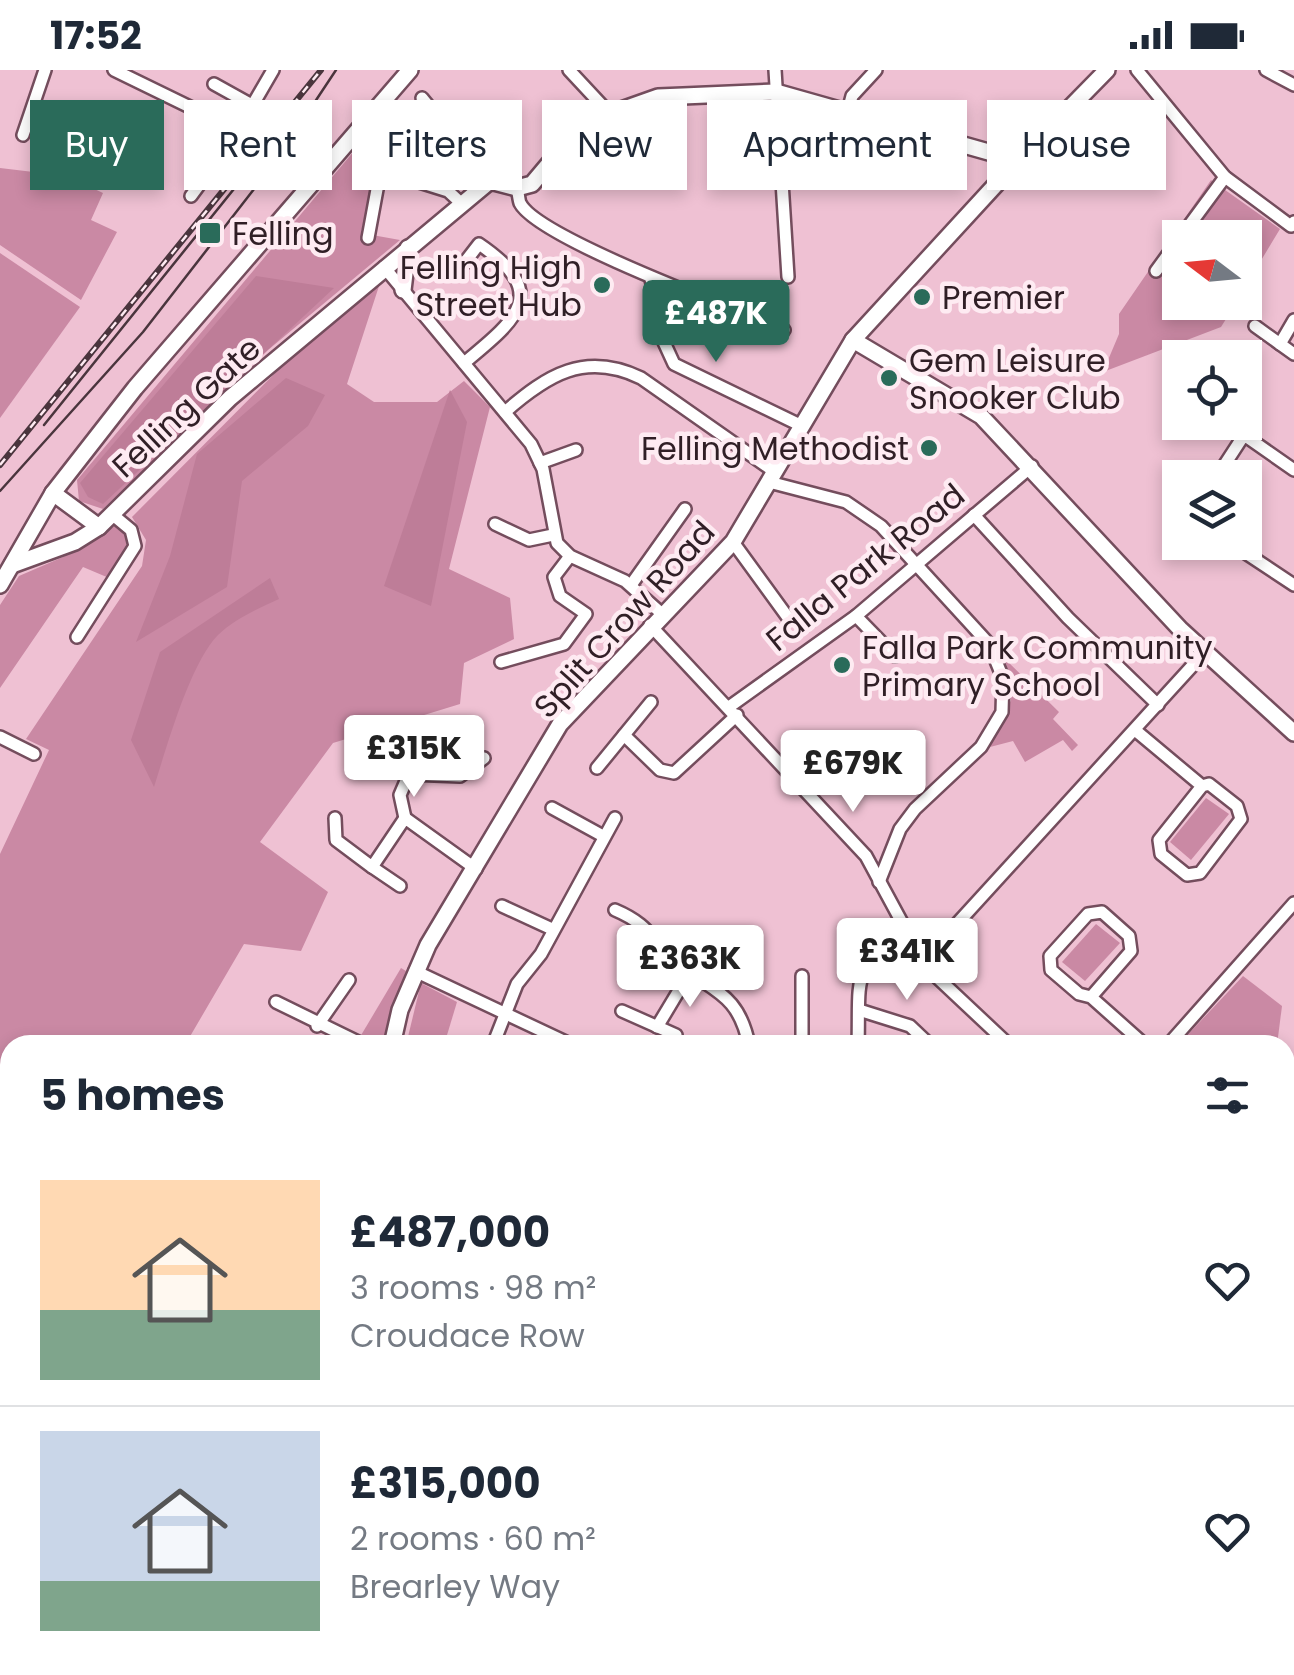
<!DOCTYPE html>
<meta charset="utf-8">
<style>
body{margin:0;font-family:Poppins,sans-serif;background:#f6f6f7;color:#1f2937;height:100vh;display:flex;flex-direction:column;font-size:38px;white-space:nowrap}
*{box-sizing:border-box;margin:0}
p{font-size:32px;color:#747a83}
.icon{flex:none;width:55px;height:55px;fill:none;stroke:currentColor;stroke-width:2;stroke-linecap:round;stroke-linejoin:round}
.map{position:relative;flex:1;overflow:hidden}
.panel{position:absolute;left:0px;top:965px;width:1295px;height:640px;display:flex;flex-direction:column;background:#fff;border-radius:30px 30px 0 0;box-shadow:0 5px 15px #0003}
.panel>*{flex:none}
.top-card{position:absolute;left:30px;top:30px;width:1235px;height:90px;display:flex;gap:20px}
.needle{width:65px;rotate:286deg}
.tools{position:absolute;left:1162px;top:150px;display:grid;gap:20px}
.tools a{display:grid;place-items:center;width:100px;height:100px;border-radius:0px;background:#fff;box-shadow:0 5px 15px #0003;font-size:50px}
.price{position:absolute;translate:-50% -85px;padding:0 22px;border-radius:10px;background:#fff;color:#222;font-size:32px;line-height:65px;filter:drop-shadow(0 2px 5px #0008)}
.price::after{content:'';position:absolute;left:50%;top:60px;width:30px;height:22px;margin-left:-15px;background:inherit;clip-path:polygon(0 0,100% 0,50% 100%)}
.price.active{background:#2a6b5a;color:#fff}
ul{padding:0;list-style:none}
li{display:flex;align-items:center;gap:30px;height:250px;padding:0 40px}
li+li{border-top:2px solid #e0e1e3}
li span{display:grid;place-items:center;flex:none;width:280px;height:200px;border-radius:0px;color:#555}
li>.icon{margin-inline-start:auto}
span .icon{width:120px;height:120px;fill:#fffc;stroke-width:1}
li b{font-size:42px}
h2{display:flex;justify-content:space-between;align-items:center;height:120px;padding:0 40px;font-size:42px}
.tag{padding:0 35px;border-radius:0px;background:#fff;box-shadow:0 5px 15px #0003;font-size:35px;line-height:90px}
.tag.active{background:#2a6b5a;color:#fff}
.status{display:flex;justify-content:space-between;align-items:center;height:70px;padding:0 50px;background:#fff;direction:ltr}
.status svg{height:28px;fill:currentColor}
.map>svg:first-child{display:block}
.green{fill:#ca89a4}
.forest{fill:#be7d98}
.lines{fill:none;stroke-linecap:round;stroke-linejoin:round}
.street-casing{stroke:#744d5d;stroke-width:16}
.secondary-casing{stroke:#744d5d;stroke-width:20}
.street{stroke:#fff;stroke-width:11}
.secondary{stroke:#fff;stroke-width:15}
.tram{stroke:#4a353d;stroke-width:2.5}
.rail-casing{stroke:#4a353d;stroke-width:6}
.rail{stroke:#feebf2;stroke-width:2.5;stroke-dasharray:8;stroke-linecap:butt}
.poi-dot{fill:#2a6b5a;stroke:#feebf2;stroke-width:4}
.labels{text-anchor:middle;dominant-baseline:central;stroke-width:9;stroke-linejoin:round;paint-order:stroke}
.poi-label{font-size:32px;fill:#301f26;stroke:#feebf2;text-anchor:start}
.street-label{font-size:32px;fill:#301f26;stroke:#feebf2}
</style>
<div class="status"><b>17:52</b><svg viewBox="0 0 49 12"><path d="M0 12V9h3v3zM5 12V6h3v6zM10 12V3h3v9zM15 12V0h3v12zM26 1h20v11H26zM47 4h2v5h-2z"/></svg></div>
<div class="map">
<svg width="1294" height="1605" viewBox="0 0 1294 1605">
<rect width="100%" height="100%" fill="#efc1d3"/>
<g class="green">
<path d="M 376,55 L 384,62 L 361,163 L 400,170 L 268,280 L 103,439 L 79,431 L 77,410 Z"/>
<path d="M 0,98 L 67,106 L 103,123 L 91,150 L 117,162 L 81,230 L 0,175 Z"/>
<path d="M 1211,110 L 1280,159 L 1245,217 L 1245,168 L 1180,168 L 1180,232 L 1236,233 L 1221,257 L 1103,302 L 1119,264 L 1119,244 Z"/>
<path d="M 0,183 L 80,237 L 0,348 Z"/>
<path d="M 380,213 L 347,314 L 374,332 L 437,332 L 464,311 L 490,337 L 449,499 L 510,528 L 514,569 L 464,593 L 460,634 L 333,673 L 260,772 L 328,822 L 301,881 L 244,874 L 185,975 L 10,975 L 10,1401 L 0,1414 L 0,784 L 49,680 L 26,669 L 142,496 L 146,470 L 132,447 L 304,274 Z"/>
<path d="M 115,456 L 127,461 L 132,470 L 109,508 L 83,497 L 0,618 L 0,535 L 19,506 L 63,487 Z"/>
<path d="M 1001,585 L 1059,642 L 1053,649 L 1078,675 L 1072,681 L 1063,670 L 1025,692 L 1013,671 L 990,677 L 1011,630 Z"/>
<path d="M 1206,728 L 1229,744 L 1191,790 L 1170,772 Z"/>
<path d="M 1096,854 L 1120,873 L 1085,911 L 1062,892 Z"/>
<path d="M 401,898 L 406,901 L 387,966 L 374,975 L 360,967 Z"/>
<path d="M 1243,906 L 1282,936 L 1277,975 L 1178,975 Z"/>
<path d="M 421,913 L 457,932 L 444,975 L 406,975 Z"/>
</g>
<g class="forest">
<path d="M 256,206 L 334,218 L 103,434 L 88,427 L 80,413 Z"/>
<path d="M 286,308 L 325,325 L 308,356 L 242,411 L 227,517 L 136,572 L 170,486 L 197,384 Z"/>
<path d="M 450,320 L 467,352 L 431,536 L 384,516 Z"/>
<path d="M 270,508 L 279,529 C 257,539 235,549 218,565 C 190,593 166,679 154,717 L 131,670 L 160,582 Z"/>
<path d="M 10,1200 L 10,1358 L 1,1366 L 0,1210 Z"/>
</g>
<g class="lines">
<g class="street-casing">
<g id="street">
<path d="M 114,0 L 235,59"/>
<path d="M 569,0 L 610,44"/>
<path d="M 775,0 L 788,207"/>
<path d="M 1137,0 L 1225,107 L 1291,156 L 1294,152"/>
<path d="M 1266,0 L 1294,15"/>
<path d="M 214,14 L 250,34"/>
<path d="M 422,28 L 490,111"/>
<path d="M 848,41 L 852,26 L 876,0"/>
<path d="M 23,65 L 45,0"/>
<path d="M 381,100 L 448,121 L 462,134"/>
<path d="M 517,118 C 518,121 519,131 520,133 C 537,168 740,242 784,260"/>
<path d="M 191,126 L 233,69 L 273,0"/>
<path d="M 368,168 L 388,60 L 373,44"/>
<path d="M 1180,168 L 1225,107"/>
<path d="M 462,196 L 479,174 C 551,223 517,249 464,293"/>
<path d="M 384,197 L 531,374 L 543,399 L 557,473 L 570,486 L 625,511 L 661,543"/>
<path d="M 1156,201 L 1180,168"/>
<path d="M 651,209 L 663,270 L 674,294 L 802,356"/>
<path d="M 1294,250 L 1280,274 L 1294,284"/>
<path d="M 1255,256 L 1280,274"/>
<path d="M 505,342 C 547,305 585,281 641,308 L 775,402"/>
<path d="M 540,393 L 576,380"/>
<path d="M 1216,408 L 1244,365 L 1294,400"/>
<path d="M 769,412 L 846,432 L 881,456 L 989,574 L 1003,608 L 1002,642 L 981,677 L 915,739 L 900,759 L 879,812"/>
<path d="M 974,445 L 1068,548 L 1158,635"/>
<path d="M 495,454 L 529,470 L 553,465"/>
<path d="M 733,472 L 789,549"/>
<path d="M 1229,472 L 1294,515"/>
<path d="M 631,515 L 685,439"/>
<path d="M 856,546 L 895,586"/>
<path d="M 650,555 L 866,786 L 926,897 L 1009,975"/>
<path d="M 77,567 L 135,476 L 131,460 L 113,445"/>
<path d="M 501,592 L 564,574 L 586,544 L 560,526 L 554,507 L 570,486"/>
<path d="M 729,637 L 856,546 L 1032,396"/>
<path d="M 1135,660 L 1202,716 L 1209,714 L 1237,736 L 1241,749 L 1200,803 L 1187,805 L 1161,784 L 1159,770 L 1202,716"/>
<path d="M 624,665 L 660,700 L 674,703 L 737,645"/>
<path d="M 0,667 L 34,684"/>
<path d="M 597,698 L 651,632"/>
<path d="M 552,738 L 603,766"/>
<path d="M 335,748 L 336,770 L 372,797 L 405,748 L 476,799"/>
<path d="M 405,748 L 400,725 L 409,704 L 460,706 L 484,688"/>
<path d="M 372,797 L 400,816"/>
<path d="M 502,836 L 552,859"/>
<path d="M 615,840 C 648,854 650,867 674,890 C 710,922 738,920 749,975"/>
<path d="M 923,891 L 1204,583"/>
<path d="M 415,901 L 572,975"/>
<path d="M 1091,927 L 1131,881 L 1129,866 L 1102,842 L 1088,844 L 1050,886 L 1051,900 L 1079,924 L 1091,927 L 1145,975"/>
<path d="M 276,932 L 364,975"/>
<path d="M 859,940 L 910,956 L 930,975"/>
<path d="M 622,941 L 676,965"/>
<path d="M 317,956 L 349,910"/>
<path d="M 657,957 L 690,902"/>
<path d="M 493,975 L 517,914 L 541,884 L 615,748"/>
<path d="M 802,975 L 802,906"/>
<path d="M 858,975 C 860,910 850,900 904,858"/>
<path d="M 1168,975 L 1294,833"/>
<path d="M 1285,1127 L 1294,1116"/>
<path d="M 1285,1227 L 1294,1235"/>
<path d="M 1285,1332 L 1294,1340"/>
<path d="M 1285,1365 L 1294,1357"/>
<path d="M 0,1449 L 10,1432"/>
<path d="M 773,1595 L 777,1605"/>
<path d="M 928,1595 L 933,1605"/>
<path d="M 1110,1595 L 1115,1605"/>
<path d="M 5,1605 L 10,1594"/>
<path d="M 103,1605 L 111,1595"/>
<path d="M 313,1605 L 313,1595"/>
</g>
</g>
<g class="secondary-casing">
<g id="secondary">
<path d="M 403,220 L 408,178"/>
<path d="M 853,270 L 981,346 L 1181,560 L 1294,663"/>
<path d="M 53,423 L 99,457"/>
<path d="M 12,495 L 75,472 L 99,457 L 230,328 L 490,111 L 517,118 L 532,114 L 564,76 L 610,44 L 658,27 L 683,26 L 776,22 L 992,83 L 1011,98"/>
<path d="M 0,515 L 53,423 L 135,318 L 410,0"/>
<path d="M 392,975 L 400,940 L 428,875 L 560,654 L 733,472 L 853,270 L 1011,98 L 1107,0"/>
<path d="M 1285,1474 L 1294,1466"/>
<path d="M 411,1595 L 417,1605"/>
<path d="M 215,1605 L 220,1595"/>
<path d="M 1055,1605 L 1075,1595"/>
</g>
</g>
<use href="#street" class="street"/>
<use href="#secondary" class="secondary"/>
<g class="tram">
<path d="M 44,355 L 279,63"/>
<path d="M 0,421 L 143,262 L 275,92 L 336,0"/>
</g>
<g class="rail-casing">
<path id="rail" d="M 0,395 L 321,0"/>
</g>
<use href="#rail" class="rail"/>
</g>
<g class="poi-dot">
<rect x="198" y="151" width="24" height="24" rx="5"/>
<circle cx="602" cy="215" r="10"/>
<circle cx="922" cy="227" r="10"/>
<circle cx="889" cy="308" r="10"/>
<circle cx="929" cy="378" r="10"/>
<circle cx="842" cy="595" r="10"/>
</g>
<g class="labels">
<g class="poi-label">
<text x="232" y="163">Felling</text>
<text x="582" y="197" text-anchor="end">Felling High<tspan x="582" dy="37">Street Hub</tspan></text>
<text x="942" y="227">Premier</text>
<text x="909" y="290">Gem Leisure<tspan x="909" dy="37">Snooker Club</tspan></text>
<text x="909" y="378" text-anchor="end">Felling Methodist</text>
<text x="862" y="577">Falla Park Community<tspan x="862" dy="37">Primary School</tspan></text>
</g>
<g class="street-label">
<text transform="translate(186 337) rotate(-43)">Felling Gate</text>
<text transform="translate(865 497) rotate(-39)">Falla Park Road</text>
<text transform="translate(624 549) rotate(-48)">Split Crow Road</text>
</g>
</g>
</svg>
<div class="tools">
<a><svg class="needle" viewBox="-14 -14 28 28"><path d="M0-13l5 13h-10z" fill="#e53935"/><path d="M0 13l5-13h-10z" fill="#747a83"/></svg></a>
<a><svg class="icon" aria-label="locate" viewBox="0 0 24 24"><circle cx="12" cy="12" r="6"/><path d="M12 2v4M12 18v4M2 12h4M18 12h4"/></svg></a>
<a><svg class="icon" aria-label="layers" viewBox="0 0 24 24"><path d="M12 4l9 5-9 5-9-5zM3 14l9 5 9-5"/></svg></a>
</div>
<b class="price active" style="left:716px;top:295px">£487K</b>
<b class="price" style="left:414px;top:730px">£315K</b>
<b class="price" style="left:853px;top:745px">£679K</b>
<b class="price" style="left:907px;top:933px">£341K</b>
<b class="price" style="left:690px;top:940px">£363K</b>
<div class="top-card">
<a class="tag active">Buy</a>
<a class="tag">Rent</a>
<a class="tag">Filters</a>
<a class="tag">New</a>
<a class="tag">Apartment</a>
<a class="tag">House</a>
</div>
<section class="panel">
<h2>5 homes<svg class="icon" aria-label="filters" viewBox="0 0 24 24"><path d="M4 7h16M4 17h16"/><circle cx="9" cy="7" r="2"/><circle cx="15" cy="17" r="2"/></svg></h2>
<ul>
<li><span style="background:linear-gradient(#ffd9b3 65%,#7fa58c 0)"><svg class="icon" aria-label="home" viewBox="0 0 24 24"><path d="M3 11l9-7 9 7M6 9v11h12V9"/></svg></span><div><b>£487,000</b><p>3 rooms · 98 m²</p><p>Croudace Row</p></div><svg class="icon" aria-label="heart" viewBox="0 0 24 24"><path d="M12 20l-8-8c-3-5 5-10 8-4 3-6 11-1 8 4z"/></svg></li>
<li><span style="background:linear-gradient(#c9d6e8 75%,#7fa58c 0)"><svg class="icon" aria-label="home" viewBox="0 0 24 24"><path d="M3 11l9-7 9 7M6 9v11h12V9"/></svg></span><div><b>£315,000</b><p>2 rooms · 60 m²</p><p>Brearley Way</p></div><svg class="icon" aria-label="heart" viewBox="0 0 24 24"><path d="M12 20l-8-8c-3-5 5-10 8-4 3-6 11-1 8 4z"/></svg></li>
</ul>
</section>
</div>
